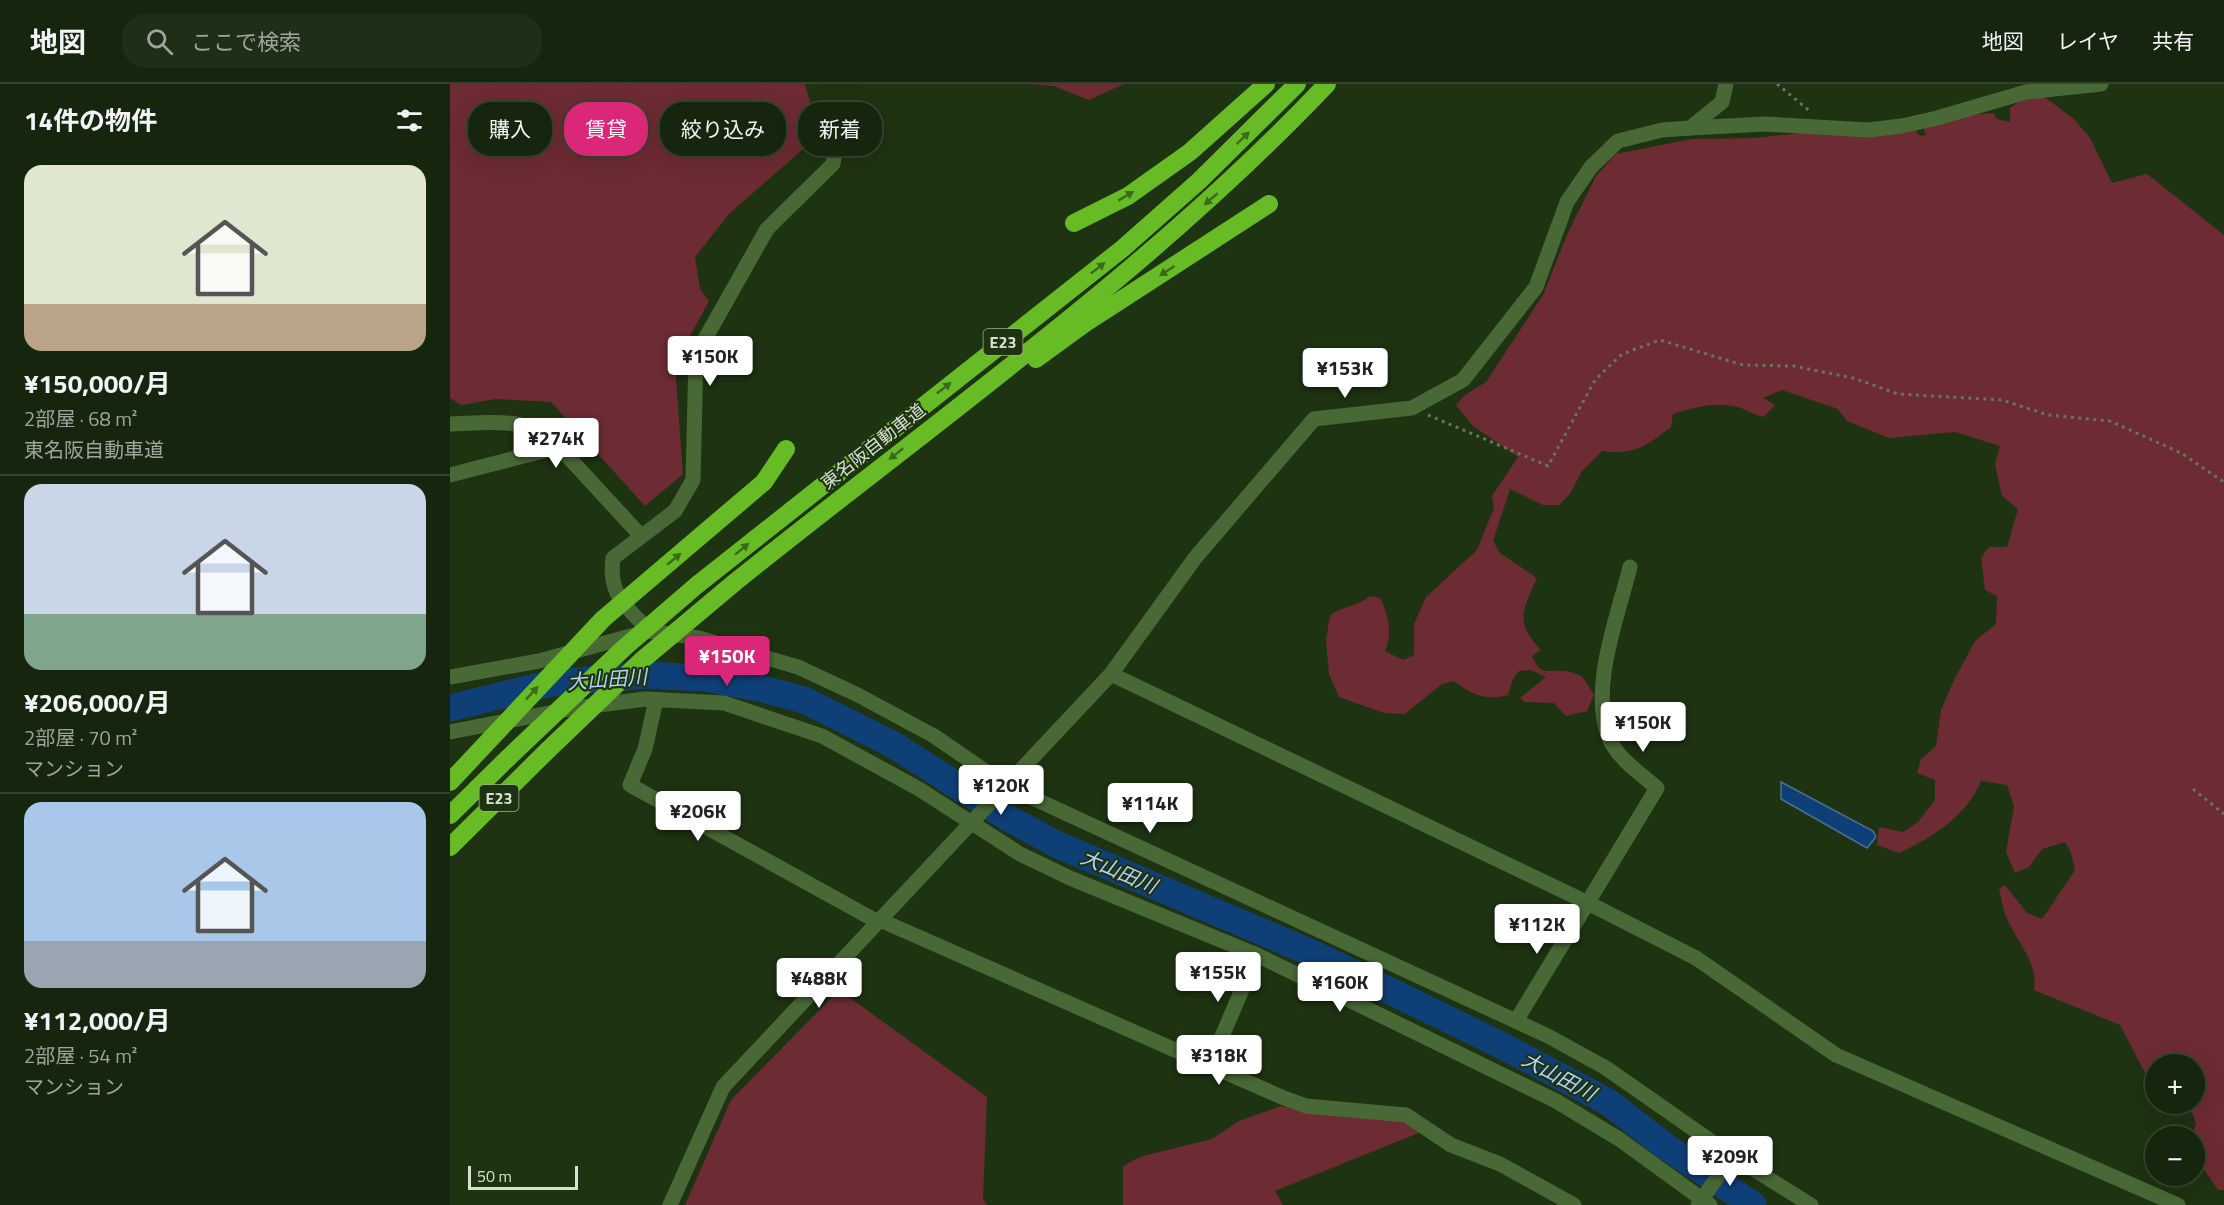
<!DOCTYPE html>
<html lang="ja">
<meta charset="utf-8">
<style>
body{margin:0;font-family:"Titillium Web","Noto Sans JP",sans-serif;background:#1f2e17;color:#f1f3f6;height:100vh;display:flex;flex-direction:column;font-size:22px;white-space:nowrap}
*{box-sizing:border-box;margin:0}
p{font-size:20px;color:#9ea59e}
.icon{flex:none;width:33px;height:33px;fill:none;stroke:currentColor;stroke-width:2;stroke-linecap:round;stroke-linejoin:round}
.map{position:relative;flex:1;overflow:hidden}
.panel{display:flex;flex-direction:column;background:#16260e;width:450px}
.panel>*{flex:none}
.guide{position:absolute;left:18px;top:18px;width:570px;height:54px;display:flex;gap:12px}
.buttons{position:absolute;left:1695px;top:970px;display:grid;gap:12px}
.buttons a{display:grid;place-items:center;width:60px;height:60px;border-radius:50%;background:#16260e;box-shadow:0 6px 24px #0002,0 0 0 2px #35432e;font-size:30px}
.scale{position:absolute;left:18px;bottom:15px;width:110px;box-sizing:border-box;padding-left:6px;border:3px solid #d5e2cf;border-top:0;font-size:16px;line-height:21px;white-space:nowrap;color:#d5e2cf;-webkit-text-stroke:4px #1e3312;paint-order:stroke}
.price{position:absolute;translate:-50% -51px;padding:0 14px;border-radius:6px;background:#fff;color:#222;font-size:20px;line-height:39px;filter:drop-shadow(0 2px 3px #0008)}
.price::after{content:'';position:absolute;left:50%;top:36px;width:18px;height:14px;margin-left:-9px;background:inherit;clip-path:polygon(0 0,100% 0,50% 100%)}
.price.selected{background:#db2777;color:#fff}
ul{padding:0;list-style:none}
li{display:grid;align-content:center;gap:12px;height:318px;padding:0 24px}
li+li{border-top:2px solid #35432e}
li span{display:grid;place-items:center;height:186px;border-radius:18px;color:#555}
li>.icon{margin-inline-start:auto}
span .icon{width:108px;height:108px;fill:#fffc;stroke-width:1}
li b{font-size:26px}
h2{display:flex;justify-content:space-between;align-items:center;height:72px;padding:0 24px;font-size:26px}
.chip{padding:0 21px;border-radius:24px;background:#16260e;box-shadow:0 6px 24px #0002,0 0 0 2px #35432e;font-size:21px;line-height:54px}
.chip.selected{background:#db2777;color:#fff}
header{display:flex;align-items:center;gap:36px;box-sizing:border-box;height:84px;padding:0 30px;background:#16260e;border-bottom:2px solid #35432e}
header strong{font-size:28px}
nav{display:flex;gap:33px;margin-inline-start:auto;font-size:21px}
.search{width:420px;height:54px;background:#1f2e17;display:flex;align-items:center;gap:15px;box-sizing:border-box;padding:0 21px;border-radius:24px;color:#9ea59e;font-size:22px}
main{display:flex;flex:1;min-height:0}
.map>svg:first-child{display:block}
.green{fill:#6d2b33}
.water{fill:#0f3f77;stroke:#4a7091;stroke-width:1.5}
.lines{fill:none;stroke-linecap:round;stroke-linejoin:round}
.river{stroke:#0f3f77;stroke-width:27}
.path{stroke:#65775b;stroke-width:3;stroke-dasharray:3 4.5;stroke-linecap:butt}
.minor{stroke:#486935;stroke-width:15}
.highway{stroke:#67bc26;stroke-width:18}
.highway-bridge{stroke:#67bc26;stroke-width:18}
.oneway{fill:#3b6a1a}
.labels{text-anchor:middle;dominant-baseline:central;stroke-width:4.5;stroke-linejoin:round;paint-order:stroke}
.shield{fill:#1e3312;stroke:#9eae96;stroke-width:1.5}
.shield-label{font-size:16px;font-weight:bold;fill:#d5e2cf}
.street-label{font-size:18px;fill:#d5e2cf;stroke:#1e3312}
.water-label{font-size:20px;font-style:italic;fill:#b5d4fd;stroke:#1e3312}
</style>
<header>
<strong>地図</strong>
<div class="search"><svg class="icon" aria-label="search" viewBox="0 0 24 24"><circle cx="10" cy="10" r="6"/><path d="M15 15l6 6"/></svg>ここで検索</div>
<nav><a>地図</a><a>レイヤ</a><a>共有</a></nav>
</header>
<main>
<section class="panel">
<h2>14件の物件<svg class="icon" aria-label="filters" viewBox="0 0 24 24"><path d="M4 7h16M4 17h16"/><circle cx="9" cy="7" r="2"/><circle cx="15" cy="17" r="2"/></svg></h2>
<ul>
<li><span style="background:linear-gradient(#dfe7d0 75%,#b9a48a 0)"><svg class="icon" aria-label="home" viewBox="0 0 24 24"><path d="M3 11l9-7 9 7M6 9v11h12V9"/></svg></span><div><b>¥150,000/月</b><p>2部屋 · 68 m²</p><p>東名阪自動車道</p></div></li>
<li><span style="background:linear-gradient(#c9d6e8 70%,#7fa58c 0)"><svg class="icon" aria-label="home" viewBox="0 0 24 24"><path d="M3 11l9-7 9 7M6 9v11h12V9"/></svg></span><div><b>¥206,000/月</b><p>2部屋 · 70 m²</p><p>マンション</p></div></li>
<li><span style="background:linear-gradient(#a9c7e8 75%,#9aa5b1 0)"><svg class="icon" aria-label="home" viewBox="0 0 24 24"><path d="M3 11l9-7 9 7M6 9v11h12V9"/></svg></span><div><b>¥112,000/月</b><p>2部屋 · 54 m²</p><p>マンション</p></div></li>
</ul>
</section>
<div class="map">
<svg width="1774" height="1121" viewBox="0 0 1774 1121">
<rect width="100%" height="100%" fill="#1e3312"/>
<g class="green">
<path d="M 0,0 L 355,0 L 369,51 L 279,130 L 245,173 L 250,205 L 259,217 L 225,280 L 233,390 L 195,422 L 101,318 L 46,315 L 11,321 L 0,314 Z"/>
<path d="M 577,0 L 674,0 L 639,16 L 604,2 Z"/>
<path d="M 1585,6 L 1624,35 L 1640,54 L 1662,99 L 1697,90 L 1774,151 L 1774,1106 L 1768,1106 L 1745,1072 L 1744,1053 L 1741,1053 L 1746,1040 L 1739,1020 L 1744,1020 L 1744,981 L 1706,981 L 1705,1008 L 1670,941 L 1584,906 C 1588,878 1569,861 1558,837 C 1553,828 1552,815 1549,805 L 1555,801 L 1577,829 L 1592,835 L 1625,786 L 1621,769 L 1615,758 L 1592,765 L 1579,783 L 1565,789 L 1556,768 L 1564,722 L 1557,701 L 1531,697 C 1517,732 1482,754 1449,769 L 1427,761 L 1429,743 L 1453,748 L 1468,738 L 1485,716 L 1485,696 L 1467,689 L 1471,675 L 1486,662 L 1491,626 L 1503,598 L 1525,557 L 1546,540 L 1547,512 L 1535,506 L 1531,474 L 1539,463 L 1557,463 L 1568,425 L 1552,412 L 1545,380 L 1550,362 L 1505,348 L 1439,354 L 1397,337 L 1388,325 L 1332,306 L 1313,314 L 1325,321 L 1314,333 C 1304,331 1294,324 1284,322 C 1263,318 1242,324 1223,330 L 1221,343 C 1196,362 1185,371 1152,367 L 1132,387 L 1120,410 L 1109,421 L 1093,421 L 1060,405 L 1043,457 L 1050,469 L 1087,494 C 1073,526 1064,538 1091,566 L 1082,572 C 1091,593 1095,585 1113,587 C 1119,587 1126,590 1132,592 L 1144,611 L 1137,627 L 1116,632 L 1104,619 L 1075,618 L 1070,614 L 1096,593 L 1081,586 L 1069,587 L 1063,595 L 1058,611 C 1036,617 1022,611 1004,597 L 992,600 L 955,630 L 934,629 L 889,613 L 879,590 L 876,556 L 880,531 C 893,522 908,522 920,512 L 930,514 C 938,529 943,550 935,567 L 953,576 L 964,571 L 964,540 L 976,513 L 1027,466 L 1044,424 L 1042,412 L 1068,373 L 1023,342 L 1006,321 L 1015,311 L 1036,298 L 1093,211 L 1117,151 L 1146,92 L 1166,70 L 1242,55 L 1304,54 L 1446,39 L 1465,46 L 1470,52 L 1476,51 L 1473,43 L 1481,34 L 1544,29 L 1547,35 L 1560,38 L 1560,24 Z"/>
<path d="M 389,906 L 537,1013 L 533,1115 L 537,1121 L 235,1121 L 281,1016 Z"/>
<path d="M 831,1022 L 853,1027 L 955,1036 L 971,1048 L 825,1107 L 833,1121 L 673,1121 L 673,1082 L 690,1073 L 762,1055 L 789,1037 Z"/>
</g>
<path class="water" d="M 1331,698 L 1423,747 L 1426,753 L 1417,764 L 1331,715 Z"/>
<g class="lines">
<path class="river" d="M 0,624 L 102,599 L 196,591 L 254,594 L 313,605 L 354,616 L 442,660 L 558,734 L 606,760 L 864,870 L 1053,962 L 1158,1018 L 1215,1062 L 1303,1121"/>
<g class="path">
<path d="M 1327,0 L 1361,28"/>
<path d="M 978,331 L 1098,382 L 1145,296 L 1172,270 L 1210,256 L 1293,281 L 1344,282 L 1403,294 L 1448,310 L 1552,316 L 1598,331 L 1660,337 L 1731,369 L 1774,398"/>
<path d="M 1743,705 L 1774,730"/>
</g>
<g class="minor">
<path d="M 1240,44 L 1315,40 L 1418,46 L 1452,42 L 1487,34 L 1576,8 L 1651,0"/>
<path d="M 0,340 C 38,339 83,331 109,363"/>
<path d="M 0,391 L 109,363 L 191,452"/>
<path d="M 199,547 C 176,521 158,512 163,474 L 225,427 L 243,396 L 246,271 L 317,145 L 383,80 L 385,66"/>
<path d="M 661,590 L 1136,818 L 1246,874 L 1386,971 L 1728,1121"/>
<path d="M 0,593 L 89,577 L 199,547 L 249,554 L 348,583 L 408,611 L 484,652 L 557,702 L 1098,952 L 1156,984 L 1282,1072 L 1361,1121"/>
<path d="M 206,616 L 195,665 L 180,701 L 428,838"/>
<path d="M 0,648 L 125,624 L 195,615 L 274,619 L 372,652 L 469,705 L 570,770 L 620,794 L 807,871 L 1106,1017 L 1169,1055 L 1260,1121"/>
<path d="M 430,836 L 834,1014 L 856,1022 L 956,1031 L 1001,1061 L 1050,1080 L 1124,1121"/>
<path d="M 1066,937 L 1207,704 C 1191,690 1167,674 1159,654 C 1139,604 1168,532 1180,483"/>
<path d="M 760,980 L 807,871"/>
<path d="M 220,1121 L 273,1003 L 661,590 L 745,474 L 864,335 L 962,324 L 1013,296 L 1086,203 L 1117,118 L 1141,83 L 1168,57 L 1212,46 L 1240,44 L 1272,18 L 1276,0"/>
<path d="M 1248,1121 L 1282,1072"/>
</g>
<g class="highway">
<path d="M 624,139 L 678,112 L 740,68 L 816,0"/>
<path d="M 586,275 L 634,240 L 819,120"/>
<path d="M 314,398 L 336,365"/>
<path d="M 284,499 C 485,337 699,188 877,0"/>
<path d="M 247,501 L 672,165 L 749,97 L 847,0"/>
<path d="M 0,731 L 58,674"/>
<path d="M 0,763 L 98,666"/>
</g>
<g class="highway-bridge">
<path d="M 98,666 L 191,577 L 284,499"/>
<path d="M 58,674 L 175,563 L 247,501"/>
<path d="M 0,698 L 153,535 L 314,398"/>
</g>
</g>
<defs><path id="oneway-solid" d="M-6-.8H1V-3.2L6.5 0L1 3.2V.8H-6Z" transform="scale(1.5)"/></defs>
<g class="oneway">
<use href="#oneway-solid" transform="translate(793 54) rotate(-44)"/>
<use href="#oneway-solid" transform="translate(676 112) rotate(-31)"/>
<use href="#oneway-solid" transform="translate(761 115) rotate(139)"/>
<use href="#oneway-solid" transform="translate(648 184) rotate(-38)"/>
<use href="#oneway-solid" transform="translate(717 187) rotate(147)"/>
<use href="#oneway-solid" transform="translate(494 304) rotate(-38)"/>
<use href="#oneway-solid" transform="translate(446 370) rotate(142)"/>
<use href="#oneway-solid" transform="translate(292 465) rotate(-39)"/>
<use href="#oneway-solid" transform="translate(224 475) rotate(-40)"/>
<use href="#oneway-solid" transform="translate(82 609) rotate(-47)"/>
</g>
<g class="labels">
<g class="shield">
<rect x="533.5" y="245" width="39" height="26" rx="4.5"/>
<rect x="29.5" y="701" width="39" height="26" rx="4.5"/>
</g>
<g class="shield-label">
<text x="553" y="258">E23</text>
<text x="49" y="714">E23</text>
</g>
<g class="street-label">
<text transform="translate(423 362) rotate(-38)">東名阪自動車道</text>
</g>
<g class="water-label">
<text transform="translate(157 595) rotate(-4)">大山田川</text>
<text transform="translate(669 787) rotate(23)">大山田川</text>
<text transform="translate(1109 992) rotate(28)">大山田川</text>
</g>
</g>
</svg>
<div class="buttons">
<a>+</a>
<a>−</a>
</div>
<div class="scale">50 m</div>
<b class="price" style="left:260px;top:303px">¥150K</b>
<b class="price" style="left:895px;top:315px">¥153K</b>
<b class="price" style="left:106px;top:385px">¥274K</b>
<b class="price selected" style="left:277px;top:603px">¥150K</b>
<b class="price" style="left:1193px;top:669px">¥150K</b>
<b class="price" style="left:551px;top:732px">¥120K</b>
<b class="price" style="left:700px;top:750px">¥114K</b>
<b class="price" style="left:248px;top:758px">¥206K</b>
<b class="price" style="left:1087px;top:871px">¥112K</b>
<b class="price" style="left:768px;top:919px">¥155K</b>
<b class="price" style="left:369px;top:925px">¥488K</b>
<b class="price" style="left:890px;top:929px">¥160K</b>
<b class="price" style="left:769px;top:1002px">¥318K</b>
<b class="price" style="left:1280px;top:1103px">¥209K</b>
<div class="guide">
<a class="chip">購入</a>
<a class="chip selected">賃貸</a>
<a class="chip">絞り込み</a>
<a class="chip">新着</a>
</div>
</div>
</main>
